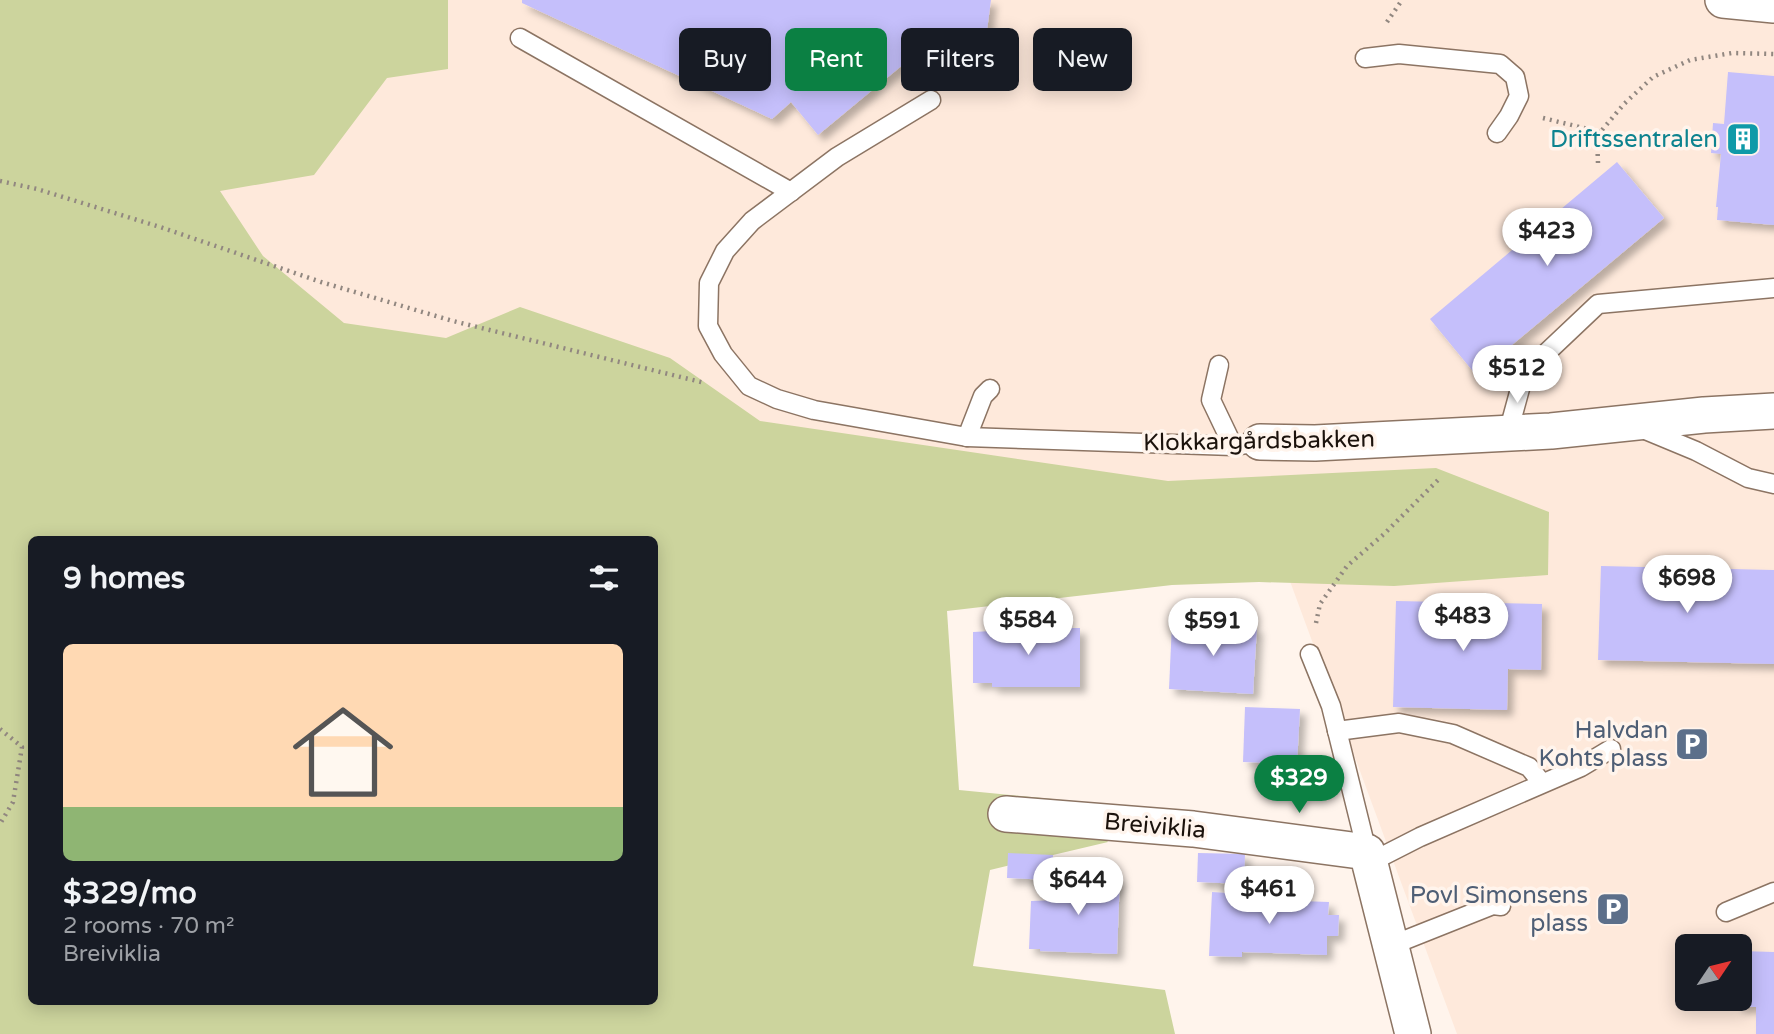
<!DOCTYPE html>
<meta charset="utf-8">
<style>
body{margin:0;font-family:"Varela Round",sans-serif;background:#20242c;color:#f1f3f6;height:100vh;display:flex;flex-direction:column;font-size:26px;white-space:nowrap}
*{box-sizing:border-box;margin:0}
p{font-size:23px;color:#9ea1a6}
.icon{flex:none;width:38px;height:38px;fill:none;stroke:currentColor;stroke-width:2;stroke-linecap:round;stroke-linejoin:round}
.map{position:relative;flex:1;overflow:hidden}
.panel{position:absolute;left:28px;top:536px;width:630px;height:469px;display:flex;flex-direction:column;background:#171b24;border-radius:10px;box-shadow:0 4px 18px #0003}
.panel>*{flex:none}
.banner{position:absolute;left:679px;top:28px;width:665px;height:63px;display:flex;gap:14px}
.needle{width:46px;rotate:55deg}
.controls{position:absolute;left:1675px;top:934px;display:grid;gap:14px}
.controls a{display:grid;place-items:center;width:77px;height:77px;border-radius:10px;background:#171b24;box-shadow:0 4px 18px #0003;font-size:35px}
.price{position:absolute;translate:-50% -60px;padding:0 16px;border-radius:24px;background:#fff;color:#222;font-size:23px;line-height:46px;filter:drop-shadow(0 2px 4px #0008)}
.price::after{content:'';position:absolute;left:50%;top:42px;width:21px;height:16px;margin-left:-10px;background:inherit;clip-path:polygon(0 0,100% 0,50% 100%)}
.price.selected{background:#0b8043;color:#fff}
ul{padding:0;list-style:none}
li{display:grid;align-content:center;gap:14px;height:371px;padding:0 35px}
li span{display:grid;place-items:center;height:217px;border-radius:10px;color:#555}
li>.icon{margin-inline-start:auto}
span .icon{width:126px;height:126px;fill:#fffc;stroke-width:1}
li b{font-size:30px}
h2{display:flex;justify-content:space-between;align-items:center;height:84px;padding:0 35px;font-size:30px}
.pill{padding:0 24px;border-radius:10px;background:#171b24;box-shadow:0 4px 18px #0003;font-size:24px;line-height:63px}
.pill.selected{background:#0b8043;color:#fff}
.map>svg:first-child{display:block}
.built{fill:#fee9db;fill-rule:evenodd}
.green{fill:#ccd49d;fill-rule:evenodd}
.building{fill:#c5bffb;filter:url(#shadow)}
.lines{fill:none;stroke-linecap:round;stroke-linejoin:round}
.lane-casing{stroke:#8c7463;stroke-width:21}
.street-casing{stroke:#8c7463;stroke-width:38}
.path{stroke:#918780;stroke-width:4.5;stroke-dasharray:2 5;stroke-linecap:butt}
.lane{stroke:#fff;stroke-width:18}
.street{stroke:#fff;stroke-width:35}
.labels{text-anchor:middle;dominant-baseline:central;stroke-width:7;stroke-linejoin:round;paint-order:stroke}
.culture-label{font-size:24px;fill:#0d838f;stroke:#fff4ec;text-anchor:end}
.street-label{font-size:24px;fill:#1b120c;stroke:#fff4ec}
.service-label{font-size:24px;fill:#4e5e75;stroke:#fff4ec;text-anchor:end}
</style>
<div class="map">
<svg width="1774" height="1034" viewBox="0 0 1774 1034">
<defs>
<filter id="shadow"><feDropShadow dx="6" dy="6" stdDeviation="3.5" flood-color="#0004"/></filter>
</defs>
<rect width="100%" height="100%" fill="#fff4ec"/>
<path class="built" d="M 0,0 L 1774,0 L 1774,1034 L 1457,1034 L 1253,481 L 32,539 L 32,1001 L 0,1034 ZM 1687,947 L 1740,947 L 1740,999 L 1687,999 Z"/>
<path class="green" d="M 0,0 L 448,0 L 448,69 L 387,78 L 314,175 L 220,191 L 263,256 L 344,323 L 446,338 L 520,307 L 670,358 L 760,421 L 1168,481 L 1436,468 L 1549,512 L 1548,575 L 1394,586 L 1259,582 L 1172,585 L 947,611 L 959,790 L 1073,801 L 1108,842 L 990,870 L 973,966 L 1165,990 L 1175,1034 L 0,1034 ZM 32,539 L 654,539 L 654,1001 L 32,1001 Z"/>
<g class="building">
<path d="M 522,0 L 991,0 L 986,38 L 982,43 L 978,45 L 934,39 L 818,135 L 791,102 L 772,119 L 522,3 Z"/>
<path d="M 1728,72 L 1774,76 L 1774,225 L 1717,220 L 1718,207 L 1716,207 L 1721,154 L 1711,153 L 1713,123 L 1724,124 Z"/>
<path d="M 1617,162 L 1664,218 L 1476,375 L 1430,319 Z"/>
<path d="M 1601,566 L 1774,570 L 1774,664 L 1598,660 Z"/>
<path d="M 1396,601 L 1542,604 L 1541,670 L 1508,669 L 1507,710 L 1393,707 Z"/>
<path d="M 1172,623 L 1257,627 L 1253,694 L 1169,689 Z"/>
<path d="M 992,628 L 1080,628 L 1080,687 L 992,687 L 992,683 L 973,683 L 973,632 L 992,631 Z"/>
<path d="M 1245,707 L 1300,709 L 1297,764 L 1243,762 Z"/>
<path d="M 1008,853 L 1053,855 L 1052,880 L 1007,878 Z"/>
<path d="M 1198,853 L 1245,854 L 1244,884 L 1197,882 Z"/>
<path d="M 1060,875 L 1120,877 L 1117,954 L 1040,951 L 1040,949 L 1029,949 L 1031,901 L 1059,900 Z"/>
<path d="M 1212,892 L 1245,894 L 1245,899 L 1329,902 L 1328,915 L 1339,915 L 1338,936 L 1327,936 L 1327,955 L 1242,952 L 1242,957 L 1209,956 Z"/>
<path d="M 1740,951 L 1774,952 L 1774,1034 L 1756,1034 L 1756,1007 L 1737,1007 L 1737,999 L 1740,999 Z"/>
</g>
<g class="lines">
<g class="lane-casing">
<g id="lane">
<path d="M 520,38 L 791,192"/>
<path d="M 1365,58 L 1399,54 L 1500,64 L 1515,77 L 1519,96 L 1509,116 L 1497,133"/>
<path d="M 931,100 L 837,157 L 752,221 L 725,251 L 709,283 L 708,326 L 723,354 L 749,386 L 777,399 L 814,410 L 967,437 L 1233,446 L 1260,442"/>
<path d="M 1219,365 L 1211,400 L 1233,446"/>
<path d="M 1643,429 L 1696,451 L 1748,478 L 1774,484"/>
<path d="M 1508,433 L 1524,374 L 1598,304 L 1774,288"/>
<path d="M 967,437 L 983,396 L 990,389"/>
<path d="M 1310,654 L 1331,706 L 1367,852"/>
<path d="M 1337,731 L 1399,723 L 1453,734 L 1529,767 L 1542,783"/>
<path d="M 1369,863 L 1420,837 L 1581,767 L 1611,749"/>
<path d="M 1726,912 L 1774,892"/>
<path d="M 1390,946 L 1493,905 L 1501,906"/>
</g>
</g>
<g class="street-casing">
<g id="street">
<path d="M 1723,0 L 1774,5"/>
<path d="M 1260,442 L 1315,443 L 1551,431 L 1704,415 L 1774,411"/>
<path d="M 1006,814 L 1193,829 L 1367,852 L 1413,1034"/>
</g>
</g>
<g class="path">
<path d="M 1387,22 L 1402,0"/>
<path d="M 1543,118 L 1600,132"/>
<path d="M 1598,163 L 1597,136 L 1624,104 L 1653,77 L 1690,60 L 1732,53 L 1774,54"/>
<path d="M 0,181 L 37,189 L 160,227 L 321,282 L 453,321 L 705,383"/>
<path d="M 1316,623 L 1320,604 L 1347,566 L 1384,534 L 1440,478"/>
<path d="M 0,729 L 22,747 L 13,802 L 0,824"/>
</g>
<use href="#lane" class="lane"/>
<use href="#street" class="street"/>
</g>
<defs>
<g id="building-square" transform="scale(1.75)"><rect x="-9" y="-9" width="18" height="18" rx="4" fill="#0f9aa8" stroke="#fff4ec"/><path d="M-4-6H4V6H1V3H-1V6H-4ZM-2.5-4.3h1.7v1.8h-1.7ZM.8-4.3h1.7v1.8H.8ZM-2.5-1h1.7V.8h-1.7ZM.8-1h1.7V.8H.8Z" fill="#fff"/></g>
<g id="parking-square" transform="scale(1.75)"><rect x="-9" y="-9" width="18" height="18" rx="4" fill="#5c6f8a" stroke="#fff4ec"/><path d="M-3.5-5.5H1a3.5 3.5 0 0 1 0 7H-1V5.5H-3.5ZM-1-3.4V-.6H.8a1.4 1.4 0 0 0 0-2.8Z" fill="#fff"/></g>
</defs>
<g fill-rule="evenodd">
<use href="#building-square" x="1743" y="139"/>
<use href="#parking-square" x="1692" y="744"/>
<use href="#parking-square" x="1613" y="909"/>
</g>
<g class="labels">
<g class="culture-label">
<text x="1718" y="139">Driftssentralen</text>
</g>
<g class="street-label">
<text transform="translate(1259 441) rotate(-1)">Klokkargårdsbakken</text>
<text transform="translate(1155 826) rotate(5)">Breiviklia</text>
</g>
<g class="service-label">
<text x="1668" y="730">Halvdan<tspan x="1668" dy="28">Kohts plass</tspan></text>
<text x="1588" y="895">Povl Simonsens<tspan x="1588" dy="28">plass</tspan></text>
</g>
</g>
</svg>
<div class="controls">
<a><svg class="needle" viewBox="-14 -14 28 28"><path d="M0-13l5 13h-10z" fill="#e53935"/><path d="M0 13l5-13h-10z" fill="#9ea1a6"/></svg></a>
</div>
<b class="price" style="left:1547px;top:268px">$423</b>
<b class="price" style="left:1517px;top:405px">$512</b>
<b class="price" style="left:1687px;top:615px">$698</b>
<b class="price" style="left:1463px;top:653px">$483</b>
<b class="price" style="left:1028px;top:657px">$584</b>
<b class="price" style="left:1213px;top:658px">$591</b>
<b class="price selected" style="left:1299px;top:815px">$329</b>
<b class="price" style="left:1078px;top:917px">$644</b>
<b class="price" style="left:1269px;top:926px">$461</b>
<div class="banner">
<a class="pill">Buy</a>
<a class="pill selected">Rent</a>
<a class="pill">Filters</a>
<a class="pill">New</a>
</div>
<section class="panel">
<h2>9 homes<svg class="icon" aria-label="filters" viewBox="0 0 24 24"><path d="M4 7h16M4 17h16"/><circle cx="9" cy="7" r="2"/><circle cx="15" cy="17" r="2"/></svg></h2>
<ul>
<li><span style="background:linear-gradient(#ffd9b3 75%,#8fb573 0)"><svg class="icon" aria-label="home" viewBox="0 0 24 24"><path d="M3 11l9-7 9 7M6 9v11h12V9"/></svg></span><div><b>$329/mo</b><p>2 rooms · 70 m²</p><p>Breiviklia</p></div></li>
</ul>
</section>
</div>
